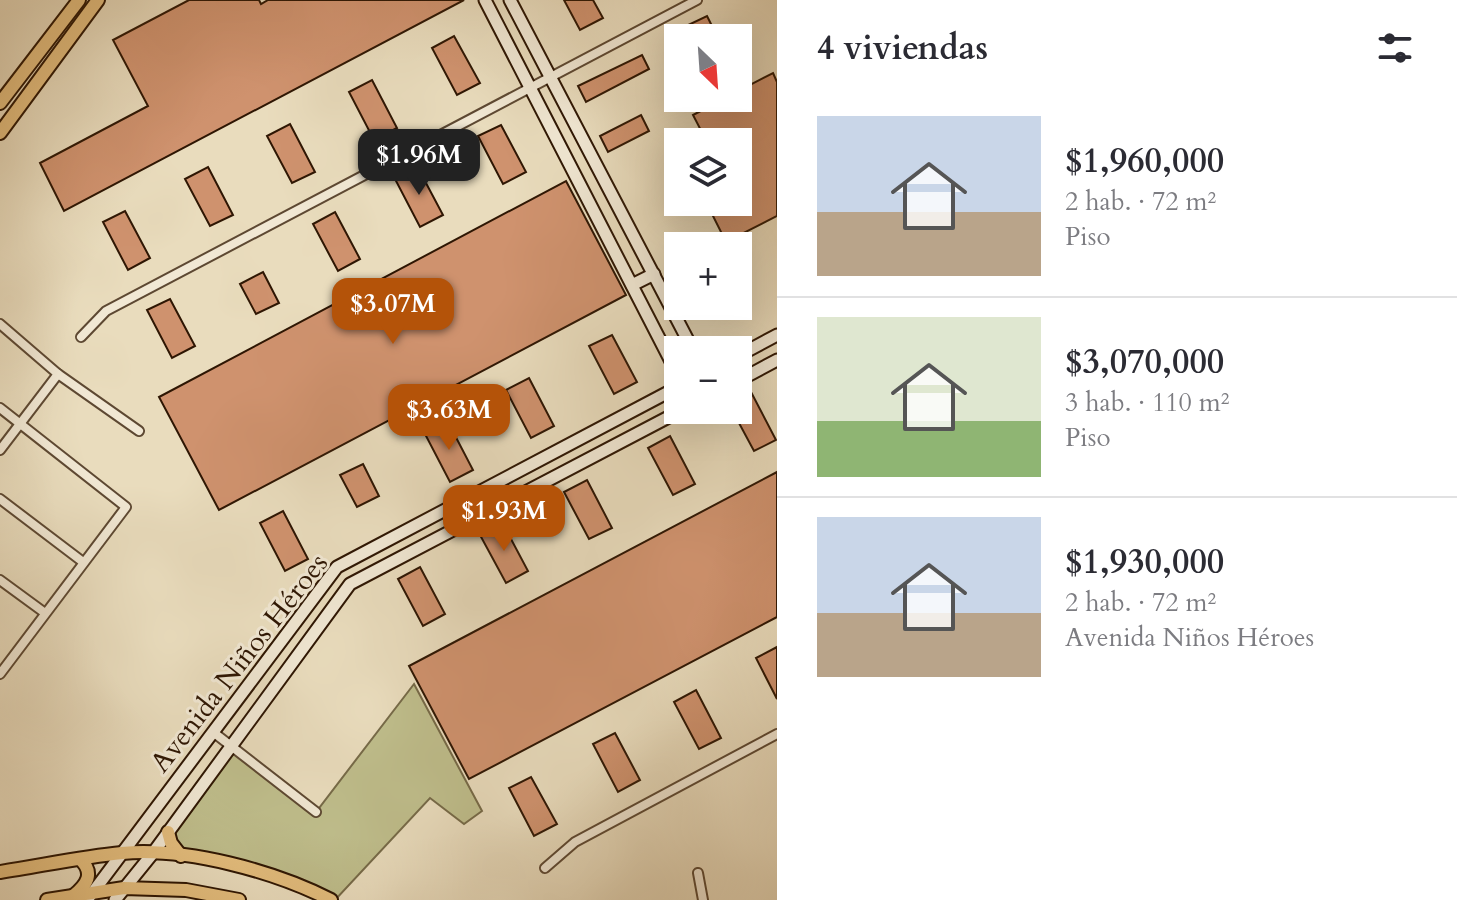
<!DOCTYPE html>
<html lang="es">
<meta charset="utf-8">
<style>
body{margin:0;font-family:Cardo,serif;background:#f7f7f7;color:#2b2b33;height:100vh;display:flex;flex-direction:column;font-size:30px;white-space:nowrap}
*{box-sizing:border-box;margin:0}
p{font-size:26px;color:#7c7c81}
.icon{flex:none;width:44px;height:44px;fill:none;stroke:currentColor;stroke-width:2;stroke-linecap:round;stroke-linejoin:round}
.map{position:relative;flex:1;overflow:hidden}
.drawer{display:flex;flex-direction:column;background:#fff;width:680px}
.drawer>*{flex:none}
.needle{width:52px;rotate:155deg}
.buttons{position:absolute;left:664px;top:24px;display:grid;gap:16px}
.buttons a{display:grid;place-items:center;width:88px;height:88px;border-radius:0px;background:#fff;box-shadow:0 8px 32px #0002;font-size:40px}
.price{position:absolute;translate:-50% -68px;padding:0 18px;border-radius:16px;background:#b45309;color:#fff;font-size:26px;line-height:52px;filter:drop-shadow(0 2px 4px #0008)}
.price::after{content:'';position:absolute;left:50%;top:48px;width:24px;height:18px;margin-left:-12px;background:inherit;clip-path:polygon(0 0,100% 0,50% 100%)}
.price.selected{background:#222;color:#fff}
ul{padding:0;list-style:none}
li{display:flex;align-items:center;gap:24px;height:200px;padding:0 40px}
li+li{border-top:2px solid #e1e1e2}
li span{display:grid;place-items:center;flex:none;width:224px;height:160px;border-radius:0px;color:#555}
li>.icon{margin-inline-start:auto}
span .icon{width:96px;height:96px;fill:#fffc;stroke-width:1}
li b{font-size:34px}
h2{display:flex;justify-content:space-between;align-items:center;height:96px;padding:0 40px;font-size:34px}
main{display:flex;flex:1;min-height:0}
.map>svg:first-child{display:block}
.green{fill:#bfbe8c;stroke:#766a48;stroke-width:2}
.building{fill:#cf926e;stroke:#2e1603;stroke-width:2}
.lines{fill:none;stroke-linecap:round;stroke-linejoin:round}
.street-casing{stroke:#5d4832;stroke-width:12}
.secondary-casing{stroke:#2e1603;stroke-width:15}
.primary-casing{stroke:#2e1603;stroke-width:16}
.street{stroke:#f1e8d4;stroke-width:8}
.secondary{stroke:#f1e8d4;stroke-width:11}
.primary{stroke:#e4be7e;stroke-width:12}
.labels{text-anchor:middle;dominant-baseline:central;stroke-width:6;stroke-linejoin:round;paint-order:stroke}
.street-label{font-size:28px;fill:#2e1603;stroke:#f1e8d4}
</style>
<main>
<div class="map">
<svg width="777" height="900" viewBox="0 0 777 900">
<rect width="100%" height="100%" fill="#e9dcbd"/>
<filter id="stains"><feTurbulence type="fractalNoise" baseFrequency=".0025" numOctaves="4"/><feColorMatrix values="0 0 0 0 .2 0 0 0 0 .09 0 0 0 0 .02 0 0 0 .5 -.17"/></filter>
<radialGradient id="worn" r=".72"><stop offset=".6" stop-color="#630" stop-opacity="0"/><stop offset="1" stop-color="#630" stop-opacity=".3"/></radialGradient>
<path class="green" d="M 414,684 L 482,811 L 464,824 L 430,798 L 335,900 L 286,881 L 181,856 L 169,839 L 230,746 L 316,812 Z"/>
<g class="building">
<path d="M 189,0 L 259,0 L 261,4 L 268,0 L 464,0 L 64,211 L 40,163 L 148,106 L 113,40 Z"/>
<path d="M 564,0 L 593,0 L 603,18 L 580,30 Z"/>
<path d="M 707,16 L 718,38 L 690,38 L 684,27 Z"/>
<path d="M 454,36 L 480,83 L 457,95 L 432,48 Z"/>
<path d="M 642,55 L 649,69 L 586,102 L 578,86 Z"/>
<path d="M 773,73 L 777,82 L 777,216 L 726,242 L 706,202 L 738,202 L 738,142 L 707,142 L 693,115 L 722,100 L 720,98 L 738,98 L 738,91 Z"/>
<path d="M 372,80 L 397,128 L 374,140 L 349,92 Z"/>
<path d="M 641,115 L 649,131 L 608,152 L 600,136 Z"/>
<path d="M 290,124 L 315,172 L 292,183 L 267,136 Z"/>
<path d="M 501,125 L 526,172 L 503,184 L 478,136 Z"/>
<path d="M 208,167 L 233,215 L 210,226 L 185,179 Z"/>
<path d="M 418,168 L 443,215 L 420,227 L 395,179 Z"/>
<path d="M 566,181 L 626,295 L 219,510 L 159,397 Z"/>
<path d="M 125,211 L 150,258 L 128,270 L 103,222 Z"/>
<path d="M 335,212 L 360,259 L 338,271 L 313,224 Z"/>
<path d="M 263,272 L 279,303 L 256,314 L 240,284 Z"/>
<path d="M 170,299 L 195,346 L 172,358 L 147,310 Z"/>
<path d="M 612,335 L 637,382 L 614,394 L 589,346 Z"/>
<path d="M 529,378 L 554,426 L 531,438 L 506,390 Z"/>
<path d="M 751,392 L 776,440 L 754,451 L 732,410 L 738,410 L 738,399 Z"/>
<path d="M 448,422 L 473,470 L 450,482 L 425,434 Z"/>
<path d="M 670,436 L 695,484 L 673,495 L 648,448 Z"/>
<path d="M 363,464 L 379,496 L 357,507 L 340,475 Z"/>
<path d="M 777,472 L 777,617 L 469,779 L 409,666 Z"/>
<path d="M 587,480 L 612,528 L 589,539 L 564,492 Z"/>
<path d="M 283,511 L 308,559 L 285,571 L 260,523 Z"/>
<path d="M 503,524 L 528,571 L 506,583 L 480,535 Z"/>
<path d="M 420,567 L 445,614 L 423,626 L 398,579 Z"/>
<path d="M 777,647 L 777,699 L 756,658 Z"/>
<path d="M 696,690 L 721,738 L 699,749 L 674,702 Z"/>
<path d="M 615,733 L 640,780 L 618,792 L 593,744 Z"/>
<path d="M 531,777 L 557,824 L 534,836 L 509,788 Z"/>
</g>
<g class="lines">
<g class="street-casing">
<g id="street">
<path d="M 0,324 L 58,374 L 139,431"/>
<path d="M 81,337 L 106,311 L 697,0"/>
<path d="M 0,408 L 126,507 L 0,674"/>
<path d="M 0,450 L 58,374"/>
<path d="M 0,499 L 83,562"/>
<path d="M 0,580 L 45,613"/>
<path d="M 213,732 L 316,812"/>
<path d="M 545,868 L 575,842 L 777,734"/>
<path d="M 698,873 L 703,900"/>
</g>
</g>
<g class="secondary-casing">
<g id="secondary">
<path d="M 485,0 L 678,375"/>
<path d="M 510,0 L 693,350"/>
<path d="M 632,285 L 654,274"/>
<path d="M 738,356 L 777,335"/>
<path d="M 738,381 L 777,360"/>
<path d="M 87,900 L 337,567 L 678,387"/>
<path d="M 115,900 L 153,853 L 350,584 L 682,410"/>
</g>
</g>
<g class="primary-casing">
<g id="primary">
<path d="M 0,103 L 79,0"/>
<path d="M 0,133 L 98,0"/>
<path d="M 168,832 L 171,843 L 181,856"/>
<path d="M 0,872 C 40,866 81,857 122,853 C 186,847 274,871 331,900"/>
<path d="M 73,896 C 87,885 95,873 80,859"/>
<path d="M 47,900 L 124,888 L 186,890 L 239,900"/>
</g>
</g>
<use href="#street" class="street"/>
<use href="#secondary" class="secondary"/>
<use href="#primary" class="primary"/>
</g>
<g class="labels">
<g class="street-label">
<text transform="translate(239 663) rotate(-52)">Avenida Niños Héroes</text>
</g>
</g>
<rect width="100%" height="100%" filter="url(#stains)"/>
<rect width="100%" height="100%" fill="url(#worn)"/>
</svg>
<div class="buttons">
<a><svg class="needle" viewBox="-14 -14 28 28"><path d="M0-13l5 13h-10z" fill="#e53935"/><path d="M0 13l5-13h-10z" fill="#7c7c81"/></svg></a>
<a><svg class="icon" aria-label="layers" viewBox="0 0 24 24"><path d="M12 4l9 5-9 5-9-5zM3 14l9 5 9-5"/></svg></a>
<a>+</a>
<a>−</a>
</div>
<b class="price selected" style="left:419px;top:197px">$1.96M</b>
<b class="price" style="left:393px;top:346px">$3.07M</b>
<b class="price" style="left:449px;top:452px">$3.63M</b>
<b class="price" style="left:504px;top:553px">$1.93M</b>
</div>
<section class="drawer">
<h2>4 viviendas<svg class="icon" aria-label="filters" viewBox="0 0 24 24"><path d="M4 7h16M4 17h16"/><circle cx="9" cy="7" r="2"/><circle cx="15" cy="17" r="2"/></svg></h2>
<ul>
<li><span style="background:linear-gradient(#c9d6e8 60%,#b9a48a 0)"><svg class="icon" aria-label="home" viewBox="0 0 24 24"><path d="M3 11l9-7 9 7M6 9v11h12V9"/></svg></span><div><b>$1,960,000</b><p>2 hab. · 72 m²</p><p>Piso</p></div></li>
<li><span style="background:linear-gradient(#dfe7d0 65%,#8fb573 0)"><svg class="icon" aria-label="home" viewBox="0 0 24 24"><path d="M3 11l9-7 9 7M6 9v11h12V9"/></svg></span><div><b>$3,070,000</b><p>3 hab. · 110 m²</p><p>Piso</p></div></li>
<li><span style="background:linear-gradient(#c9d6e8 60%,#b9a48a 0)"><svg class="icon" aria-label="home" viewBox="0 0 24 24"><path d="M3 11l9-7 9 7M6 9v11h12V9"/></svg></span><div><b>$1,930,000</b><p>2 hab. · 72 m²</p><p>Avenida Niños Héroes</p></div></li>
</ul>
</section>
</main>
